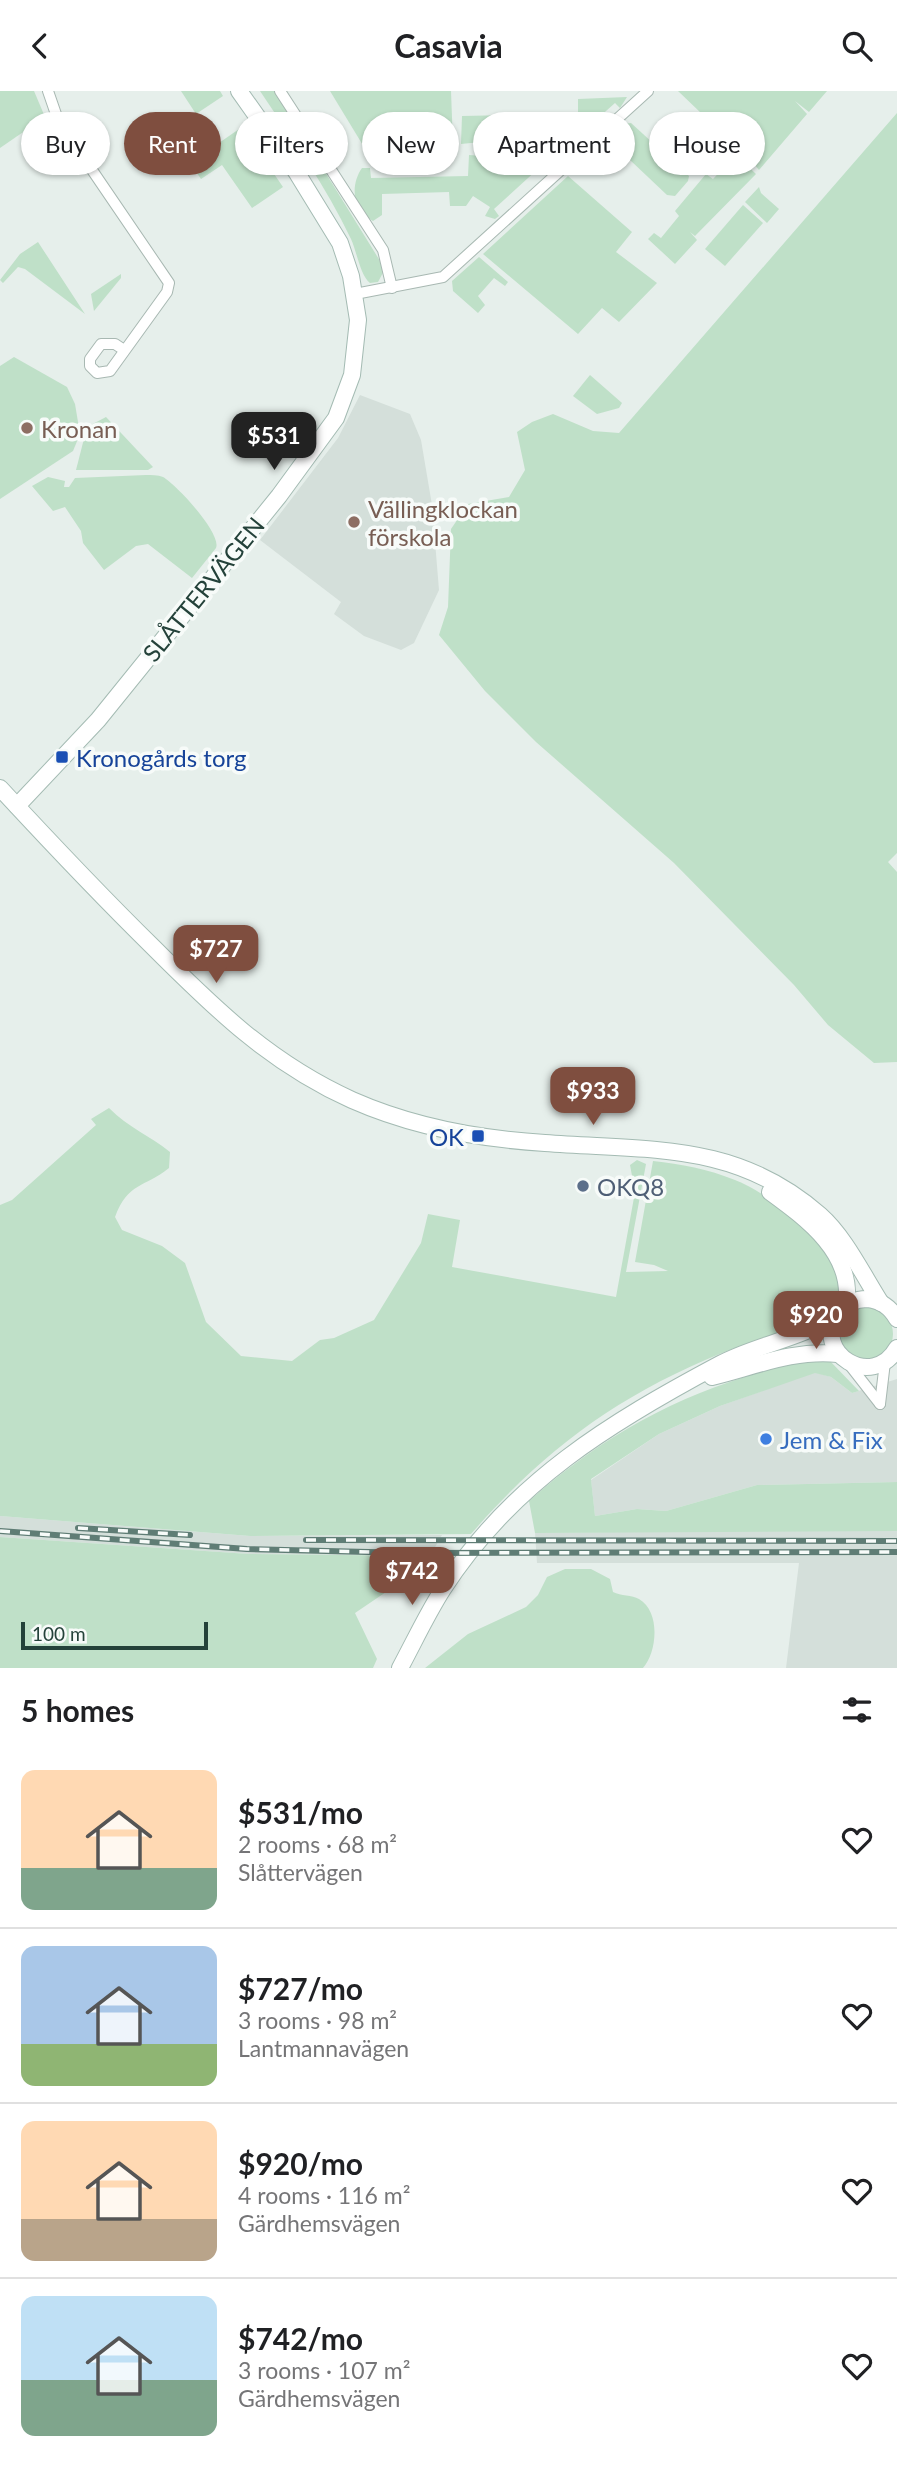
<!DOCTYPE html>
<meta charset="utf-8">
<style>
body{margin:0;font-family:Lato,sans-serif;background:#f6f6f6;color:#202124;height:100vh;display:flex;flex-direction:column;font-size:26px;white-space:nowrap}
*{box-sizing:border-box;margin:0}
p{font-size:23px;color:#757577}
.icon{flex:none;width:38px;height:38px;fill:none;stroke:currentColor;stroke-width:2;stroke-linecap:round;stroke-linejoin:round}
.map{position:relative;height:1577px;overflow:hidden}
.panel{display:flex;flex-direction:column;background:#fff;flex:1}
.panel>*{flex:none}
.banner{position:absolute;left:21px;top:21px;width:856px;height:63px;display:flex;gap:14px}
.scale{position:absolute;left:21px;bottom:18px;width:187px;box-sizing:border-box;padding-left:7px;border:4px solid #24423a;border-top:0;font-size:19px;line-height:24px;white-space:nowrap;color:#24423a;-webkit-text-stroke:5px #f7fbf9;paint-order:stroke}
.price{position:absolute;translate:-50% -60px;padding:0 16px;border-radius:14px;background:#7f4e3f;color:#fff;font-size:23px;line-height:46px;filter:drop-shadow(0 2px 4px #0008)}
.price::after{content:'';position:absolute;left:50%;top:42px;width:21px;height:16px;margin-left:-10px;background:inherit;clip-path:polygon(0 0,100% 0,50% 100%)}
.price.on{background:#222;color:#fff}
ul{padding:0;list-style:none}
li{display:flex;align-items:center;gap:21px;height:175px;padding:0 21px}
li+li{border-top:2px solid #e0e0e0}
li span{display:grid;place-items:center;flex:none;width:196px;height:140px;border-radius:14px;color:#555}
li>.icon{margin-inline-start:auto}
span .icon{width:84px;height:84px;fill:#fffc;stroke-width:1}
li b{font-size:30px}
h2{display:flex;justify-content:space-between;align-items:center;height:84px;padding:0 21px;font-size:30px}
.tag{padding:0 24px;border-radius:32px;background:#fff;box-shadow:0 2px 5px #0004;font-size:24px;line-height:63px}
.tag.on{background:#7f4e3f;color:#fff}
header{display:flex;justify-content:space-between;align-items:center;height:91px;padding:0 21px;background:#fff;font-size:32px;font-weight:700}
.map>svg:first-child{display:block}
.built{fill:#d4dfda}
.green{fill:#bfe0c8}
.lines{fill:none;stroke-linecap:round;stroke-linejoin:round}
.street-casing{stroke:#a8b8b2;stroke-width:12}
.secondary-casing{stroke:#a4bbb3;stroke-width:18}
.street{stroke:#fff;stroke-width:10}
.secondary{stroke:#fff;stroke-width:16}
.rail-casing{stroke:#5f7d75;stroke-width:6}
.rail{stroke:#f7fbf9;stroke-width:3.5;stroke-dasharray:10;stroke-linecap:butt}
.education-dot{fill:#8d6e63;stroke:#f7fbf9;stroke-width:2.5}
.transit-dot{fill:#1a4fb4;stroke:#f7fbf9;stroke-width:2.5}
.service-dot{fill:#5c6f8a;stroke:#f7fbf9;stroke-width:2.5}
.shop-dot{fill:#3f7fe0;stroke:#f7fbf9;stroke-width:2.5}
.labels{text-anchor:middle;dominant-baseline:central;stroke-width:7;stroke-linejoin:round;paint-order:stroke}
.education-label{font-size:24px;fill:#785e54;stroke:#f7fbf9;text-anchor:start}
.street-label{font-size:24px;fill:#24423a;stroke:#f7fbf9}
.transit-label{font-size:24px;fill:#164399;stroke:#f7fbf9;text-anchor:start}
.service-label{font-size:24px;fill:#4e5e75;stroke:#f7fbf9;text-anchor:start}
.shop-label{font-size:24px;fill:#366cbe;stroke:#f7fbf9;text-anchor:start}
</style>
<header><svg class="icon" aria-label="back" viewBox="0 0 24 24"><path d="M15 5l-7 7 7 7"/></svg>Casavia<svg class="icon" aria-label="search" viewBox="0 0 24 24"><circle cx="10" cy="10" r="6"/><path d="M15 15l6 6"/></svg></header>
<div class="map">
<svg width="897" height="1577" viewBox="0 0 897 1577">
<rect width="100%" height="100%" fill="#e6efeb"/>
<g class="built">
<path d="M 360,304 L 410,323 L 421,349 L 432,414 L 439,499 L 414,552 L 401,559 L 364,545 L 334,523 L 341,511 L 260,449 L 338,347 Z"/>
<path d="M 815,1281 L 831,1286 L 852,1302 L 897,1288 L 897,1391 L 757,1394 L 666,1420 L 637,1418 L 595,1425 L 591,1389 L 659,1343 L 720,1315 Z"/>
<path d="M 0,1425 L 250,1445 L 442,1444 L 430,1465 L 249,1463 L 0,1446 Z"/>
<path d="M 692,1440 L 897,1440 L 897,1577 L 786,1577 L 799,1472 L 537,1472 L 535,1442 Z"/>
</g>
<g class="green">
<path d="M 0,0 L 34,0 L 45,26 L 0,57 Z"/>
<path d="M 181,0 L 220,0 L 223,5 L 196,23 Z"/>
<path d="M 260,0 L 275,0 L 385,178 L 378,191 L 370,192 C 360,184 357,161 351,148 C 326,95 292,48 260,0 Z"/>
<path d="M 330,0 L 451,0 L 453,54 L 364,56 Z"/>
<path d="M 678,0 L 827,0 L 809,21 L 795,10 L 807,23 L 759,79 L 748,66 L 764,45 L 754,38 L 757,33 L 745,24 L 725,45 Z"/>
<path d="M 627,6 L 620,17 L 615,12 L 588,36 L 592,41 L 582,52 L 578,49 L 578,8 Z"/>
<path d="M 897,22 L 897,762 L 888,771 L 897,781 L 897,971 L 874,972 L 828,934 L 794,894 L 674,772 L 536,651 L 485,600 L 439,544 L 448,516 L 451,438 L 468,413 L 509,406 L 525,379 L 517,341 L 532,331 L 553,323 L 593,340 L 619,342 Z"/>
<path d="M 569,23 L 571,50 L 553,51 L 552,36 L 481,38 L 481,51 L 461,53 L 462,25 Z"/>
<path d="M 631,32 L 689,85 L 688,90 L 675,105 L 667,104 L 611,51 L 623,33 Z"/>
<path d="M 242,36 L 283,96 L 252,117 L 222,74 L 201,88 L 190,72 Z"/>
<path d="M 469,64 L 483,65 L 485,77 L 539,77 L 494,118 L 499,125 L 495,128 L 485,125 L 490,116 L 473,105 L 466,115 L 450,115 L 449,101 L 382,103 L 382,124 L 373,130 C 352,120 350,94 362,77 L 370,77 L 371,87 L 468,85 Z"/>
<path d="M 736,64 L 756,83 L 695,145 L 690,141 L 697,149 L 675,173 L 648,148 L 654,142 L 661,147 L 679,125 L 675,120 L 706,83 L 713,88 Z"/>
<path d="M 568,85 L 632,141 L 616,161 L 657,192 L 619,231 L 602,217 L 578,243 L 483,163 Z"/>
<path d="M 759,96 L 761,102 L 779,118 L 767,132 L 745,111 Z"/>
<path d="M 743,114 L 763,132 L 725,175 L 705,158 Z"/>
<path d="M 38,151 L 85,223 L 25,178 L 18,176 L 3,192 L 0,189 L 20,163 Z"/>
<path d="M 479,166 L 508,191 L 505,195 L 494,187 L 478,205 L 485,214 L 478,222 L 453,200 L 452,190 Z"/>
<path d="M 121,183 L 121,187 L 94,220 L 91,203 Z"/>
<path d="M 14,266 L 67,296 L 75,313 L 80,343 L 73,360 L 0,408 L 0,275 Z"/>
<path d="M 590,284 L 622,312 L 619,317 L 597,323 L 573,305 Z"/>
<path d="M 106,326 L 153,376 L 148,379 L 76,379 L 87,336 Z"/>
<path d="M 146,384 C 151,384 158,384 163,386 C 177,394 222,443 216,457 L 192,487 L 148,453 L 136,455 L 104,479 L 83,452 L 81,440 L 65,416 L 53,420 L 32,395 L 48,386 L 65,390 L 64,396 L 69,396 L 75,387 Z"/>
<path d="M 109,1017 C 129,1037 149,1044 170,1061 L 169,1077 C 144,1097 128,1091 115,1126 L 122,1139 L 162,1155 L 185,1172 L 206,1231 L 241,1265 L 292,1270 L 320,1249 L 334,1247 L 374,1229 L 421,1152 L 428,1123 L 460,1129 L 452,1176 L 616,1206 L 635,1101 L 630,1074 L 637,1069 L 646,1073 L 626,1181 L 668,1180 L 654,1174 L 635,1171 L 653,1070 C 681,1073 708,1078 735,1089 C 764,1100 834,1149 840,1181 C 841,1186 840,1192 840,1197 C 840,1205 840,1211 835,1217 C 805,1244 757,1247 722,1262 C 617,1305 545,1358 471,1443 L 250,1445 L 0,1425 L 0,1114 L 12,1109 L 96,1034 L 91,1028 Z"/>
<circle cx="866" cy="1243" r="27"/>
<path d="M 809,1268 L 830,1270 L 859,1300 L 852,1302 L 831,1286 L 815,1282 L 720,1315 L 659,1343 L 591,1388 L 595,1425 L 637,1418 L 666,1420 L 757,1394 L 897,1391 L 897,1440 L 535,1442 L 529,1410 C 618,1332 695,1296 809,1268 Z"/>
<path d="M 0,1446 L 249,1463 L 430,1465 L 426,1474 L 355,1522 L 377,1568 L 373,1577 L 0,1577 Z"/>
<path d="M 565,1478 L 591,1478 L 610,1488 L 613,1501 C 621,1505 632,1504 639,1508 C 661,1521 657,1561 643,1577 L 425,1577 L 468,1543 L 526,1516 L 538,1504 L 547,1486 Z"/>
</g>
<g class="lines">
<g class="street-casing">
<g id="street">
<path d="M 48,0 L 58,29 L 169,192 L 167,201 L 110,280 L 97,282 L 90,275 L 90,268 L 101,253 L 115,253 L 124,259"/>
<path d="M 280,0 L 383,159 L 392,197"/>
<path d="M 355,203 L 443,186 L 648,0"/>
<path d="M 848,1272 L 880,1313"/>
<path d="M 880,1313 L 885,1271"/>
</g>
</g>
<g class="secondary-casing">
<g id="secondary">
<path d="M 0,697 C 50,751 100,804 153,856 C 215,918 270,972 352,1009 C 413,1036 480,1048 545,1052 C 649,1060 736,1050 820,1124 C 845,1146 863,1184 881,1212"/>
<path d="M 17,715 L 98,629 L 279,405 L 336,327 L 352,284 L 358,229 L 351,185 L 340,152 L 297,82 L 239,0"/>
<path d="M 770,1101 C 807,1128 855,1163 846,1215"/>
<path d="M 897,1228 C 891,1217 880,1209 867,1208 C 856,1208 845,1213 838,1222 C 811,1262 873,1300 897,1257"/>
<path d="M 712,1286 C 753,1276 795,1258 838,1263"/>
<path d="M 400,1577 C 414,1551 427,1523 443,1498 C 512,1391 611,1331 720,1273 C 758,1253 801,1248 837,1224"/>
</g>
</g>
<use href="#street" class="street"/>
<use href="#secondary" class="secondary"/>
<g class="rail-casing">
<g id="rail">
<path d="M 78,1437 L 190,1444"/>
<path d="M 0,1440 L 247,1458 L 410,1462 L 897,1461"/>
<path d="M 306,1449 L 897,1450"/>
</g>
</g>
<use href="#rail" class="rail"/>
</g>
<g class="education-dot">
<circle cx="27" cy="337" r="7"/>
<circle cx="354" cy="431" r="7"/>
</g>
<g class="transit-dot">
<rect x="55" y="659" width="14" height="14" rx="3.5"/>
<rect x="471" y="1038" width="14" height="14" rx="3.5"/>
</g>
<circle class="service-dot" cx="583" cy="1095" r="7"/>
<circle class="shop-dot" cx="766" cy="1348" r="7"/>
<g class="labels">
<g class="education-label">
<text x="41" y="337">Kronan</text>
<text x="368" y="417">Vällingklockan<tspan x="368" dy="28">förskola</tspan></text>
</g>
<g class="street-label">
<text transform="translate(203 498) rotate(-51)">SLÅTTERVÄGEN</text>
</g>
<g class="transit-label">
<text x="76" y="666">Kronogårds torg</text>
<text x="464" y="1045" text-anchor="end">OK</text>
</g>
<g class="service-label">
<text x="597" y="1095">OKQ8</text>
</g>
<g class="shop-label">
<text x="780" y="1348">Jem &amp; Fix</text>
</g>
</g>
</svg>
<div class="scale">100 m</div>
<b class="price on" style="left:274px;top:381px">$531</b>
<b class="price" style="left:216px;top:894px">$727</b>
<b class="price" style="left:593px;top:1036px">$933</b>
<b class="price" style="left:816px;top:1260px">$920</b>
<b class="price" style="left:412px;top:1516px">$742</b>
<div class="banner">
<a class="tag">Buy</a>
<a class="tag on">Rent</a>
<a class="tag">Filters</a>
<a class="tag">New</a>
<a class="tag">Apartment</a>
<a class="tag">House</a>
</div>
</div>
<section class="panel">
<h2>5 homes<svg class="icon" aria-label="filters" viewBox="0 0 24 24"><path d="M4 7h16M4 17h16"/><circle cx="9" cy="7" r="2"/><circle cx="15" cy="17" r="2"/></svg></h2>
<ul>
<li><span style="background:linear-gradient(#ffd9b3 70%,#7fa58c 0)"><svg class="icon" aria-label="home" viewBox="0 0 24 24"><path d="M3 11l9-7 9 7M6 9v11h12V9"/></svg></span><div><b>$531/mo</b><p>2 rooms · 68 m²</p><p>Slåttervägen</p></div><svg class="icon" aria-label="heart" viewBox="0 0 24 24"><path d="M12 20l-8-8c-3-5 5-10 8-4 3-6 11-1 8 4z"/></svg></li>
<li><span style="background:linear-gradient(#a9c7e8 70%,#8fb573 0)"><svg class="icon" aria-label="home" viewBox="0 0 24 24"><path d="M3 11l9-7 9 7M6 9v11h12V9"/></svg></span><div><b>$727/mo</b><p>3 rooms · 98 m²</p><p>Lantmannavägen</p></div><svg class="icon" aria-label="heart" viewBox="0 0 24 24"><path d="M12 20l-8-8c-3-5 5-10 8-4 3-6 11-1 8 4z"/></svg></li>
<li><span style="background:linear-gradient(#ffd9b3 70%,#b9a48a 0)"><svg class="icon" aria-label="home" viewBox="0 0 24 24"><path d="M3 11l9-7 9 7M6 9v11h12V9"/></svg></span><div><b>$920/mo</b><p>4 rooms · 116 m²</p><p>Gärdhemsvägen</p></div><svg class="icon" aria-label="heart" viewBox="0 0 24 24"><path d="M12 20l-8-8c-3-5 5-10 8-4 3-6 11-1 8 4z"/></svg></li>
<li><span style="background:linear-gradient(#bfe0f5 60%,#7fa58c 0)"><svg class="icon" aria-label="home" viewBox="0 0 24 24"><path d="M3 11l9-7 9 7M6 9v11h12V9"/></svg></span><div><b>$742/mo</b><p>3 rooms · 107 m²</p><p>Gärdhemsvägen</p></div><svg class="icon" aria-label="heart" viewBox="0 0 24 24"><path d="M12 20l-8-8c-3-5 5-10 8-4 3-6 11-1 8 4z"/></svg></li>
</ul>
</section>
